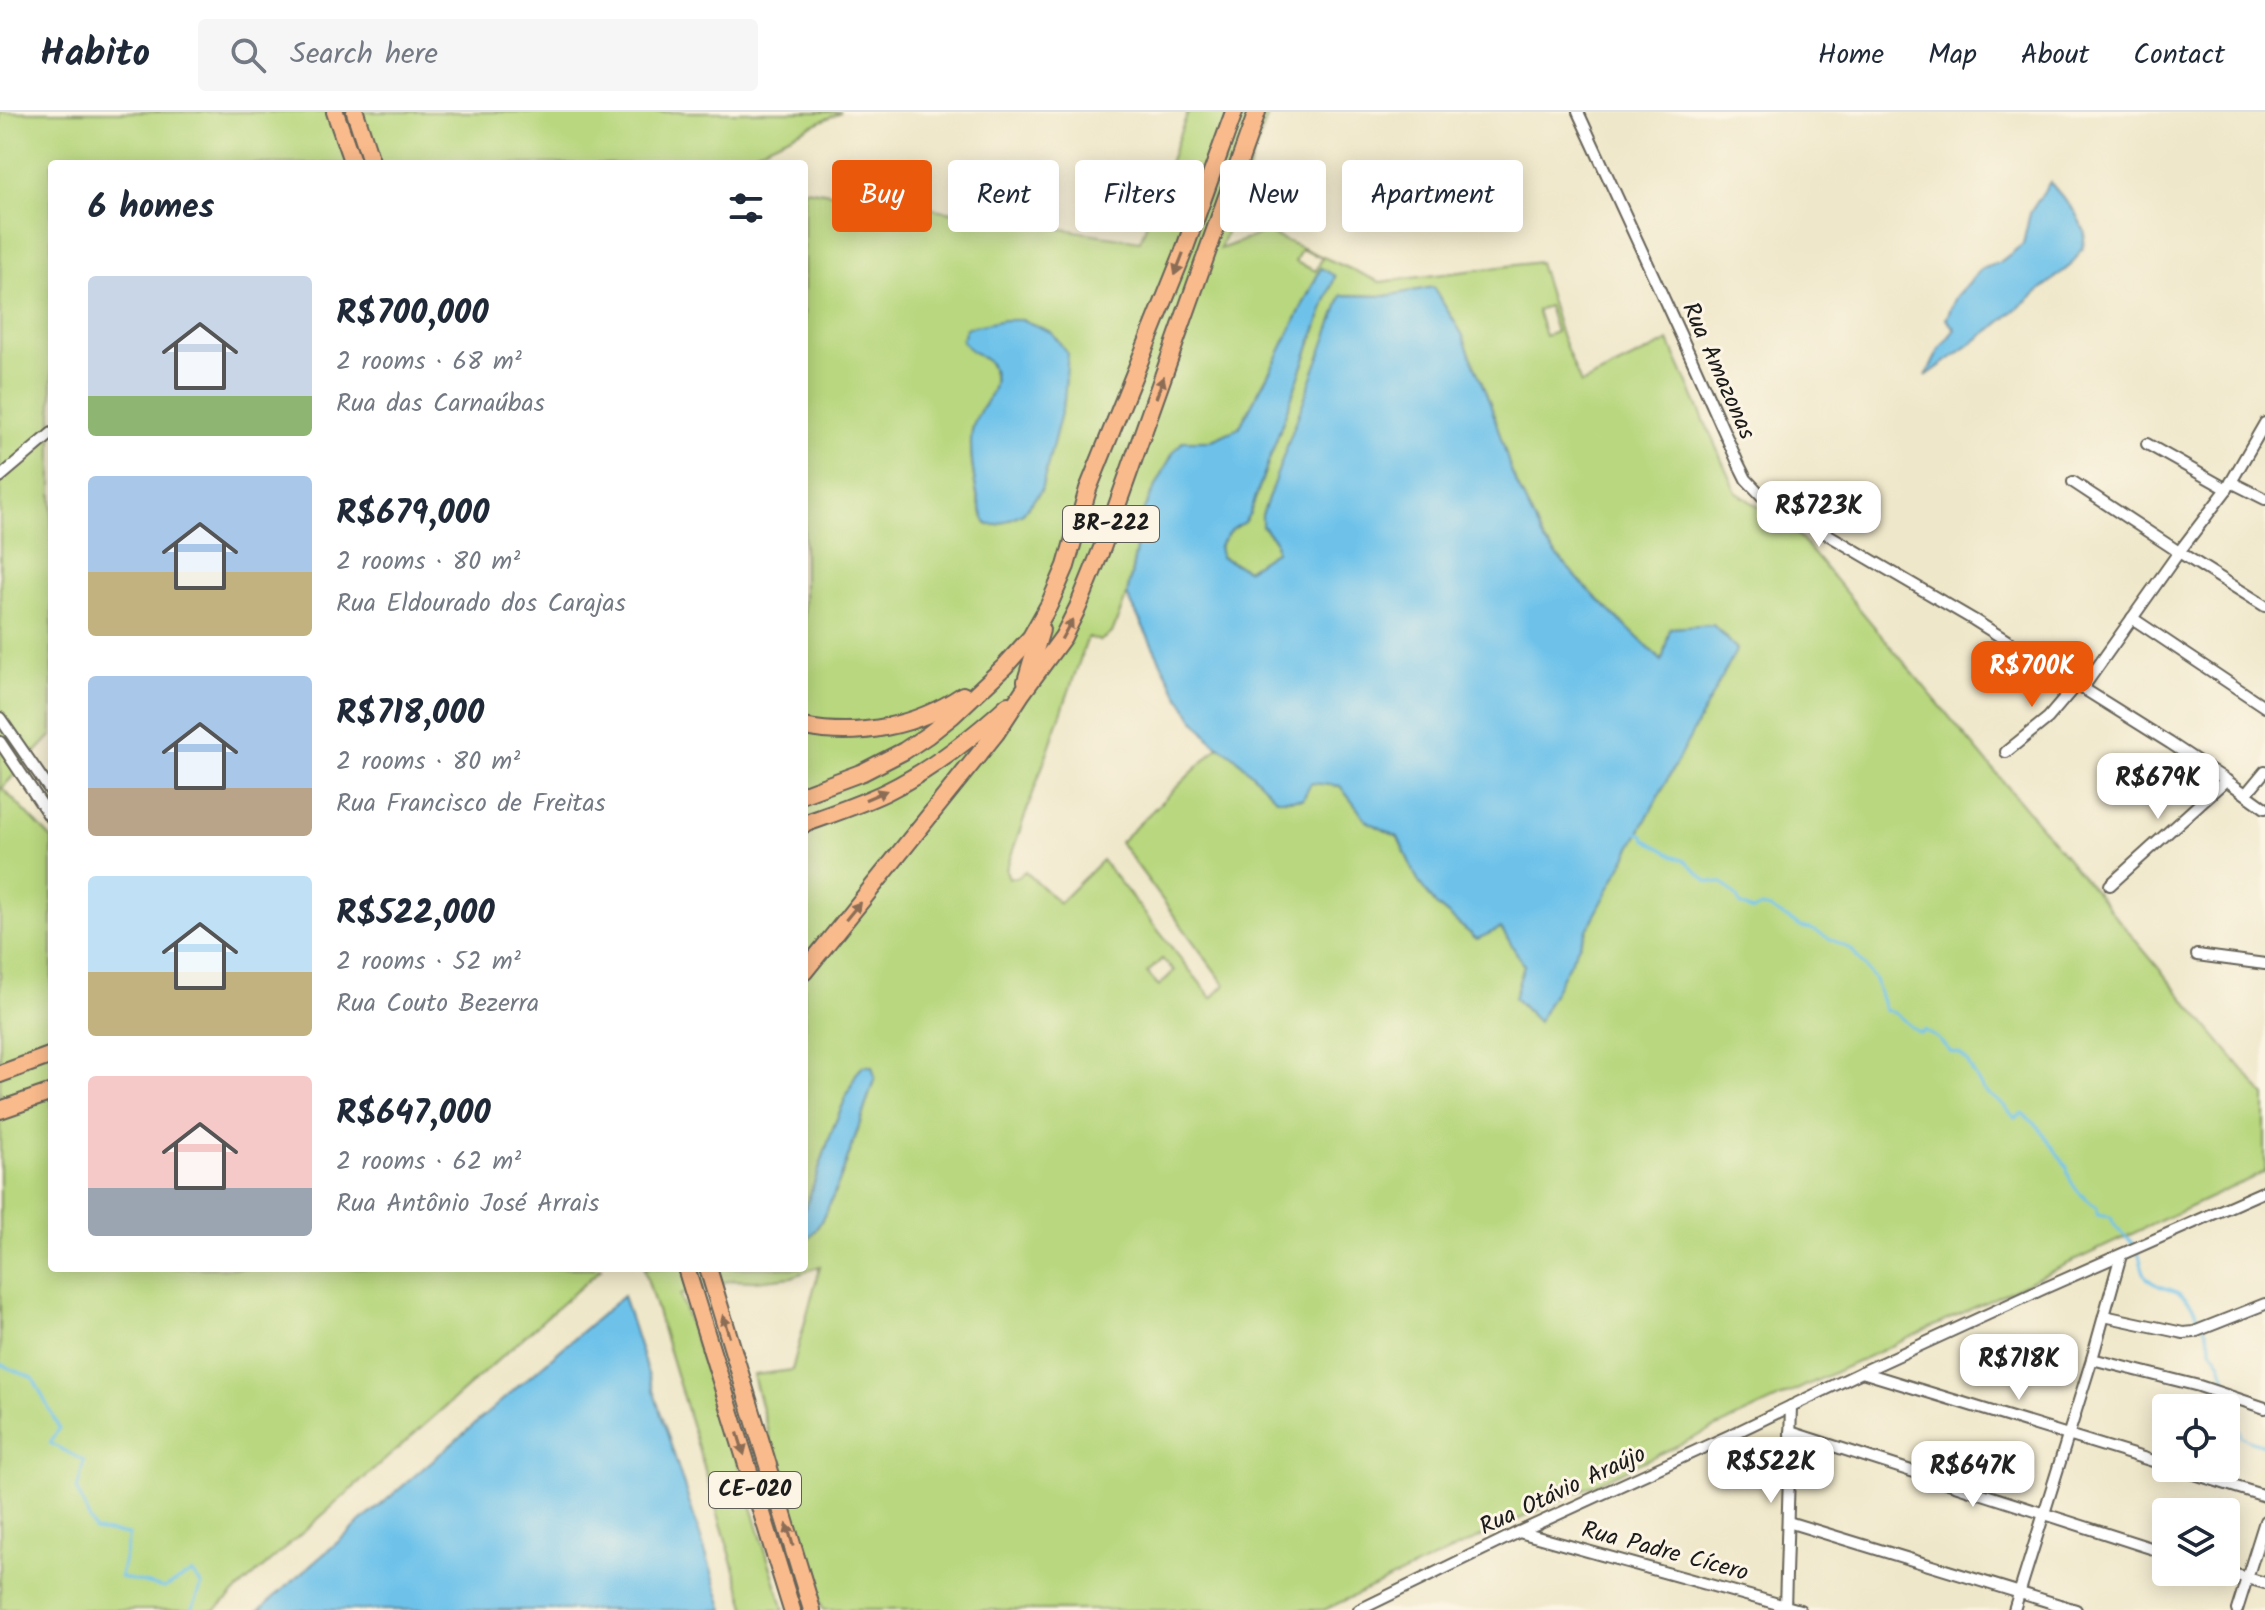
<!DOCTYPE html>
<meta charset="utf-8">
<style>
body{margin:0;font-family:Kalam,sans-serif;background:#f6f6f7;color:#1f2937;height:100vh;display:flex;flex-direction:column;font-size:30px;white-space:nowrap}
*{box-sizing:border-box;margin:0}
p{font-size:26px;color:#747a83}
.icon{flex:none;width:44px;height:44px;fill:none;stroke:currentColor;stroke-width:2;stroke-linecap:round;stroke-linejoin:round}
.map{position:relative;flex:1;overflow:hidden}
.drawer{position:absolute;left:48px;top:48px;width:760px;height:1112px;display:flex;flex-direction:column;background:#fff;border-radius:8px;box-shadow:0 4px 20px #0003}
.drawer>*{flex:none}
.banner{position:absolute;left:832px;top:48px;width:760px;height:72px;display:flex;gap:16px}
.tools{position:absolute;left:2152px;top:1282px;display:grid;gap:16px}
.tools a{display:grid;place-items:center;width:88px;height:88px;border-radius:8px;background:#fff;box-shadow:0 4px 20px #0003;font-size:40px}
.price{position:absolute;translate:-50% -68px;padding:0 18px;border-radius:16px;background:#fff;color:#222;font-size:26px;line-height:52px;filter:drop-shadow(0 2px 4px #0008)}
.price::after{content:'';position:absolute;left:50%;top:48px;width:24px;height:18px;margin-left:-12px;background:inherit;clip-path:polygon(0 0,100% 0,50% 100%)}
.price.selected{background:#ea580c;color:#fff}
ul{padding:0;list-style:none}
li{display:flex;align-items:center;gap:24px;height:200px;padding:0 40px}
li span{display:grid;place-items:center;flex:none;width:224px;height:160px;border-radius:8px;color:#555}
li>.icon{margin-inline-start:auto}
span .icon{width:96px;height:96px;fill:#fffc;stroke-width:1}
li b{font-size:34px}
h2{display:flex;justify-content:space-between;align-items:center;height:96px;padding:0 40px;font-size:34px}
.tag{padding:0 28px;border-radius:8px;background:#fff;box-shadow:0 4px 20px #0003;font-size:28px;line-height:72px}
.tag.selected{background:#ea580c;color:#fff}
header{display:flex;align-items:center;gap:48px;box-sizing:border-box;height:112px;padding:0 40px;background:#fff;border-bottom:2px solid #e0e1e3}
header strong{font-size:38px}
nav{display:flex;gap:44px;margin-inline-start:auto;font-size:28px}
.search{width:560px;height:72px;background:#f6f6f7;display:flex;align-items:center;gap:20px;box-sizing:border-box;padding:0 28px;border-radius:8px;color:#747a83;font-size:30px}
.map>svg:first-child{display:block}
.green{fill:#b8d77e;stroke:#6a7a4d;stroke-width:2;fill-rule:evenodd}
.water{fill:#6ec2ea;stroke:#456f83;stroke-width:2}
.lines{fill:none;stroke-linecap:round;stroke-linejoin:round}
.stream{stroke:#6ec2ea;stroke-width:3}
.minor-casing{stroke:#666359;stroke-width:14}
.highway-casing{stroke:#666359;stroke-width:20}
.minor{stroke:#fff;stroke-width:10}
.highway{stroke:#fabb8c;stroke-width:16}
.oneway{fill:#8b6c54}
.labels{text-anchor:middle;dominant-baseline:central;stroke-width:6;stroke-linejoin:round;paint-order:stroke}
.shield{fill:#fcf5e5;stroke:#5f5d58;stroke-width:2}
.shield-label{font-size:22px;font-weight:bold;fill:#1c1c1c}
.street-label{font-size:24px;fill:#1c1c1c;stroke:#fcf5e5}
</style>
<header>
<strong>Habito</strong>
<div class="search"><svg class="icon" aria-label="search" viewBox="0 0 24 24"><circle cx="10" cy="10" r="6"/><path d="M15 15l6 6"/></svg>Search here</div>
<nav><a>Home</a><a>Map</a><a>About</a><a>Contact</a></nav>
</header>
<div class="map">
<svg width="2265" height="1498" viewBox="0 0 2265 1498">
<rect width="100%" height="100%" fill="#fcf5e5"/>
<filter id="ink" filterUnits="userSpaceOnUse"><feTurbulence type="fractalNoise" baseFrequency=".0125" numOctaves="2"/><feDisplacementMap in="SourceGraphic" scale="16" xChannelSelector="R" yChannelSelector="G"/><feConvolveMatrix kernelMatrix="1 2 1 2 8 2 1 2 1" color-interpolation-filters="sRGB"/></filter>
<filter id="wash" filterUnits="userSpaceOnUse"><feTurbulence type="fractalNoise" baseFrequency=".006" numOctaves="4" result="noise"/><feDisplacementMap in="SourceGraphic" scale="32" xChannelSelector="R" yChannelSelector="G"/><feGaussianBlur stdDeviation="1.8" result="paint"/><feColorMatrix in="noise" values="0 0 0 0 0 0 0 0 0 0 0 0 0 0 0 0 0 1.4 0 .05"/><feComposite in="paint" operator="in"/></filter>
<g filter="url(#wash)">
<rect width="100%" height="100%" fill="#efe7c9"/>
<g class="green">
<path d="M 0,0 L 841,0 L 729,52 L 52,52 L 52,623 L 2,676 L 52,727 L 52,1156 L 602,1156 L 215,1498 L 0,1498 Z"/>
<path d="M 1188,0 L 1269,0 L 1220,137 L 1266,120 L 1380,170 L 1539,150 L 1560,220 L 1581,272 L 1669,229 L 1736,380 L 1793,417 L 2265,984 L 2265,1060 L 1324,1498 L 823,1498 L 776,1350 L 753,1263 L 792,1258 L 820,1154 L 792,1165 L 755,1169 L 732,1168 L 680,1183 L 717,1294 L 723,1302 L 784,1498 L 747,1498 L 644,1156 L 804,1156 L 804,1130 C 831,1113 863,1000 875,965 L 856,962 L 833,1016 L 804,1100 L 804,77 L 1140,129 ZM 1301,137 L 1322,146 L 1316,159 L 1295,150 ZM 1321,156 L 1335,165 L 1250,401 L 1244,410 L 1230,419 L 1219,435 L 1221,445 L 1247,458 L 1276,439 L 1275,428 L 1262,414 L 1342,183 L 1386,184 L 1433,175 L 1462,222 L 1491,294 L 1512,362 L 1544,429 L 1587,477 L 1663,550 L 1524,853 L 1501,815 L 1477,827 L 1436,793 L 1418,769 L 1398,725 L 1367,709 L 1340,674 C 1303,670 1251,655 1219,634 L 1120,730 L 1225,873 L 1212,886 L 1102,748 L 1059,791 L 1025,759 L 1017,765 L 1009,766 L 1006,758 L 1088,525 L 1100,529 L 1112,521 L 1127,483 L 1144,397 L 1174,339 L 1183,330 L 1210,329 L 1239,316 L 1277,246 ZM 1548,194 L 1556,220 L 1545,224 L 1537,198 ZM 990,251 L 1064,289 L 998,413 L 988,413 C 976,397 967,335 973,314 C 980,290 1004,280 990,251 ZM 1162,847 L 1174,859 L 1159,874 L 1147,861 Z"/>
</g>
<g class="water">
<path d="M 2050,70 L 2075,100 L 2085,120 L 2083,136 L 2071,153 L 1996,214 L 1926,264 L 1940,236 L 1955,217 L 1946,207 L 1956,185 L 1981,157 L 2000,150 L 2023,132 L 2030,101 Z"/>
<path d="M 1321,156 L 1335,164 L 1250,401 L 1244,410 L 1230,419 L 1219,434 L 1221,445 L 1247,458 L 1276,439 L 1275,428 L 1262,414 L 1262,403 L 1342,183 L 1386,184 L 1433,175 L 1462,222 L 1491,294 L 1512,362 L 1544,429 L 1587,477 L 1662,549 L 1670,516 L 1713,513 L 1737,537 L 1538,910 L 1514,886 L 1524,853 L 1501,816 L 1477,827 L 1436,793 L 1418,769 L 1398,725 L 1367,709 L 1340,674 L 1311,671 L 1303,687 L 1277,687 L 1234,644 L 1213,630 L 1193,606 L 1174,576 L 1127,483 L 1144,397 L 1174,339 L 1183,329 L 1210,329 L 1239,316 L 1277,246 Z"/>
<path d="M 1004,208 L 1023,208 L 1051,220 L 1068,242 L 1064,289 L 1041,379 L 1023,401 L 998,413 L 988,413 C 977,398 967,334 973,315 C 978,294 1001,281 993,257 C 989,244 969,243 962,228 L 966,216 Z"/>
<path d="M 863,954 L 872,954 L 875,965 C 863,999 831,1113 804,1130 L 804,1100 L 833,1016 L 856,962 Z"/>
<path d="M 623,1184 L 724,1498 L 259,1498 Z"/>
</g>
<g class="lines">
<g class="stream">
<path d="M 1636,720 L 1644,723 L 1645,727 L 1677,746 L 1686,749 L 1707,769 L 1723,771 L 1737,785 L 1740,793 L 1753,799 L 1761,795 L 1771,797 L 1801,815 L 1811,817 L 1852,838 L 1875,868 L 1884,897 C 1899,900 1906,913 1920,921 L 1924,918 L 1936,925 L 1951,940 L 1960,942 L 1966,948 L 1983,978 L 2003,993 L 2015,1006 L 2022,1001 L 2037,1013 L 2067,1055 C 2068,1074 2084,1085 2097,1096 L 2097,1103 L 2111,1105 C 2114,1118 2126,1123 2134,1133 C 2142,1143 2140,1159 2148,1167 C 2155,1175 2168,1176 2177,1180 C 2194,1189 2204,1214 2211,1231 L 2211,1237 L 2221,1251 L 2231,1283"/>
<path d="M 0,1252 L 33,1266 L 59,1316 L 50,1331 L 84,1349 L 77,1378 L 94,1418 L 129,1423 L 120,1465 L 164,1476 L 192,1461 L 202,1473 L 192,1498"/>
<path d="M 2232,1290 L 2230,1304 L 2241,1320 L 2240,1323 L 2251,1329 L 2265,1333"/>
</g>
</g>
</g>
<g filter="url(#ink)">
<g class="lines">
<g class="minor-casing">
<g id="minor">
<path d="M 1578,0 L 1692,248 L 1739,353 L 1746,367 L 1762,384 L 1974,508 L 2170,631 L 2226,668 L 2265,696"/>
<path d="M 2147,332 L 2227,377"/>
<path d="M 0,365 L 52,321"/>
<path d="M 2073,370 L 2179,440 L 2265,494"/>
<path d="M 2231,370 L 2265,387"/>
<path d="M 2132,506 L 2265,595"/>
<path d="M 2082,577 L 2179,440 L 2227,377 L 2265,311"/>
<path d="M 0,606 L 52,681"/>
<path d="M 0,630 L 52,708"/>
<path d="M 2006,640 L 2048,606 L 2076,573"/>
<path d="M 2246,682 L 2265,659"/>
<path d="M 2110,773 L 2226,668"/>
<path d="M 2197,843 L 2265,852"/>
<path d="M 2104,1204 L 2183,1221 L 2194,1220 L 2265,1192"/>
<path d="M 2092,1247 L 2199,1274 L 2265,1296"/>
<path d="M 1862,1260 L 2166,1353"/>
<path d="M 1790,1320 L 2166,1441"/>
<path d="M 2175,1356 L 2265,1384"/>
<path d="M 1788,1410 L 2076,1498"/>
<path d="M 1519,1420 L 1800,1498"/>
<path d="M 2226,1460 L 2265,1471"/>
<path d="M 1785,1496 L 1791,1294"/>
<path d="M 1359,1498 L 1519,1420 L 1735,1321 L 1862,1260 L 2045,1176 L 2265,1079"/>
<path d="M 2014,1498 L 2092,1247 L 2121,1143"/>
<path d="M 2237,1498 L 2265,1409"/>
</g>
</g>
<g class="highway-casing">
<g id="highway">
<path d="M 335,0 L 353,52"/>
<path d="M 355,0 L 372,52"/>
<path d="M 1026,569 L 1041,518"/>
<path d="M 804,615 C 859,626 917,614 963,583"/>
<path d="M 804,682 L 863,660 L 904,639 L 928,623 L 952,604 L 1004,555 L 1031,525 L 1049,493 L 1066,454 L 1088,377 L 1182,144 L 1234,0"/>
<path d="M 804,712 C 831,702 859,693 886,680 C 931,658 971,627 1008,593"/>
<path d="M 804,860 L 996,621 L 1022,581 L 1063,525 L 1078,495 L 1102,436 L 1257,0"/>
<path d="M 0,962 L 52,943"/>
<path d="M 0,998 L 52,980"/>
<path d="M 686,1156 L 792,1498"/>
<path d="M 708,1156 L 812,1498"/>
</g>
</g>
<use href="#minor" class="minor"/>
<use href="#highway" class="highway"/>
</g>
<defs><path id="oneway-solid" d="M-6-.8H1V-3.2L6.5 0L1 3.2V.8H-6Z" transform="scale(2)"/></defs>
<g class="oneway">
<use href="#oneway-solid" transform="translate(1179 152) rotate(111)"/>
<use href="#oneway-solid" transform="translate(1160 275) rotate(-71)"/>
<use href="#oneway-solid" transform="translate(1067 517) rotate(-61)"/>
<use href="#oneway-solid" transform="translate(876 683) rotate(-23)"/>
<use href="#oneway-solid" transform="translate(853 799) rotate(-51)"/>
<use href="#oneway-solid" transform="translate(726 1214) rotate(-107)"/>
<use href="#oneway-solid" transform="translate(741 1332) rotate(73)"/>
<use href="#oneway-solid" transform="translate(790 1423) rotate(-106)"/>
</g>
</g>
<g class="labels">
<g class="shield">
<rect x="1063" y="394" width="96" height="36" rx="6"/>
<rect x="709" y="1360" width="92" height="36" rx="6"/>
</g>
<g class="shield-label">
<text x="1111" y="412">BR-222</text>
<text x="755" y="1378">CE-020</text>
</g>
<g class="street-label">
<text transform="translate(1718 259) rotate(66)">Rua Amazonas</text>
<text transform="translate(1563 1379) rotate(-25)">Rua Otávio Araújo</text>
<text transform="translate(1665 1440) rotate(15)">Rua Padre Cícero</text>
</g>
</g>
</svg>
<div class="tools">
<a><svg class="icon" aria-label="locate" viewBox="0 0 24 24"><circle cx="12" cy="12" r="6"/><path d="M12 2v4M12 18v4M2 12h4M18 12h4"/></svg></a>
<a><svg class="icon" aria-label="layers" viewBox="0 0 24 24"><path d="M12 4l9 5-9 5-9-5zM3 14l9 5 9-5"/></svg></a>
</div>
<b class="price" style="left:1819px;top:437px">R$723K</b>
<b class="price selected" style="left:2032px;top:597px">R$700K</b>
<b class="price" style="left:2158px;top:709px">R$679K</b>
<b class="price" style="left:2019px;top:1290px">R$718K</b>
<b class="price" style="left:1771px;top:1393px">R$522K</b>
<b class="price" style="left:1973px;top:1397px">R$647K</b>
<div class="banner">
<a class="tag selected">Buy</a>
<a class="tag">Rent</a>
<a class="tag">Filters</a>
<a class="tag">New</a>
<a class="tag">Apartment</a>
</div>
<section class="drawer">
<h2>6 homes<svg class="icon" aria-label="filters" viewBox="0 0 24 24"><path d="M4 7h16M4 17h16"/><circle cx="9" cy="7" r="2"/><circle cx="15" cy="17" r="2"/></svg></h2>
<ul>
<li><span style="background:linear-gradient(#c9d6e8 75%,#8fb573 0)"><svg class="icon" aria-label="home" viewBox="0 0 24 24"><path d="M3 11l9-7 9 7M6 9v11h12V9"/></svg></span><div><b>R$700,000</b><p>2 rooms · 68 m²</p><p>Rua das Carnaúbas</p></div></li>
<li><span style="background:linear-gradient(#a9c7e8 60%,#c2b280 0)"><svg class="icon" aria-label="home" viewBox="0 0 24 24"><path d="M3 11l9-7 9 7M6 9v11h12V9"/></svg></span><div><b>R$679,000</b><p>2 rooms · 80 m²</p><p>Rua Eldourado dos Carajas</p></div></li>
<li><span style="background:linear-gradient(#a9c7e8 70%,#b9a48a 0)"><svg class="icon" aria-label="home" viewBox="0 0 24 24"><path d="M3 11l9-7 9 7M6 9v11h12V9"/></svg></span><div><b>R$718,000</b><p>2 rooms · 80 m²</p><p>Rua Francisco de Freitas</p></div></li>
<li><span style="background:linear-gradient(#bfe0f5 60%,#c2b280 0)"><svg class="icon" aria-label="home" viewBox="0 0 24 24"><path d="M3 11l9-7 9 7M6 9v11h12V9"/></svg></span><div><b>R$522,000</b><p>2 rooms · 52 m²</p><p>Rua Couto Bezerra</p></div></li>
<li><span style="background:linear-gradient(#f6c9c9 70%,#9aa5b1 0)"><svg class="icon" aria-label="home" viewBox="0 0 24 24"><path d="M3 11l9-7 9 7M6 9v11h12V9"/></svg></span><div><b>R$647,000</b><p>2 rooms · 62 m²</p><p>Rua Antônio José Arrais</p></div></li>
</ul>
</section>
</div>
